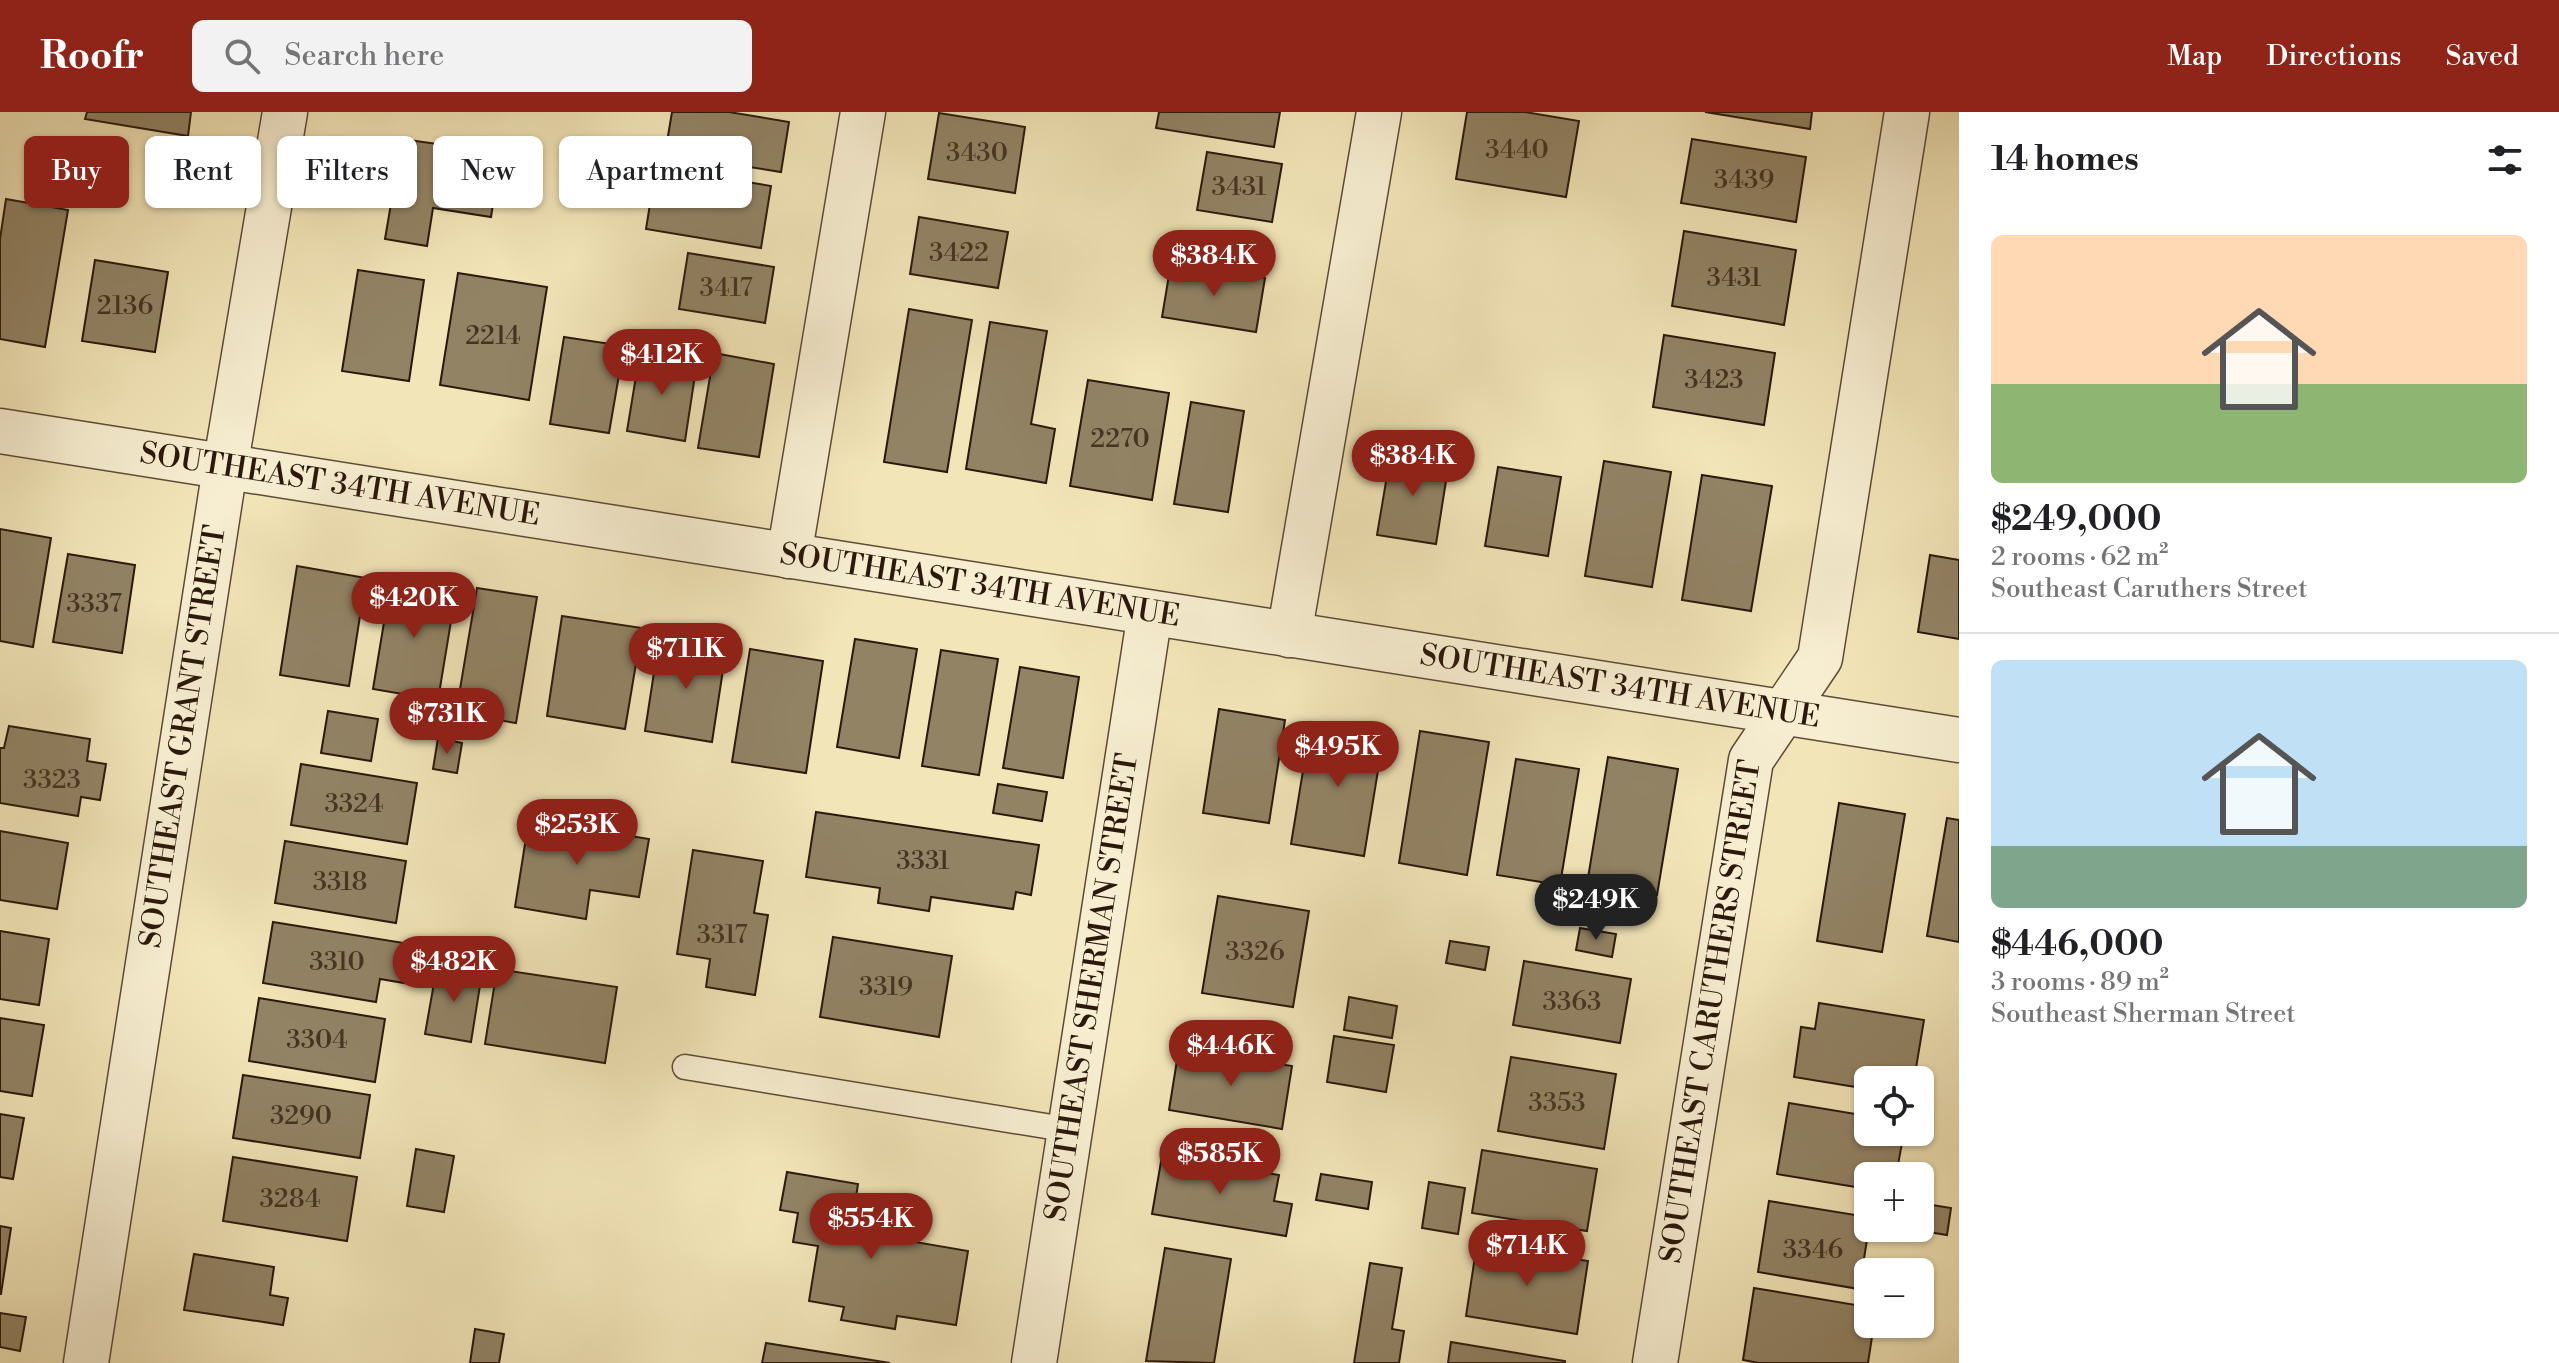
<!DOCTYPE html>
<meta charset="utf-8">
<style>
body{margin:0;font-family:"Libre Bodoni",serif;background:#f2f2f2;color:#202124;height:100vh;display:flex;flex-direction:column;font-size:30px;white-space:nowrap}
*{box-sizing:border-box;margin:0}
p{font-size:26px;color:#757577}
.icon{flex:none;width:44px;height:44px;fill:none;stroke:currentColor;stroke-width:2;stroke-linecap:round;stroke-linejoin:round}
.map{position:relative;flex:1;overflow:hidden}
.side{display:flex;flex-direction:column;background:#fff;width:600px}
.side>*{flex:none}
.hud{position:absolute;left:24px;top:24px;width:760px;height:72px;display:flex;gap:16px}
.buttons{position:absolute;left:1854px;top:954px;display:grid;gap:16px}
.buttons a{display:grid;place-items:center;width:80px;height:80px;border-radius:12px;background:#fff;box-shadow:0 2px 6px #0004;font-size:40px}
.price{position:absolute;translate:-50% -68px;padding:0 18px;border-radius:28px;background:#8f2418;color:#fff;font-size:26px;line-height:52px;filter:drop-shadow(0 2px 4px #0008)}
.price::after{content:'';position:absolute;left:50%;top:48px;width:24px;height:18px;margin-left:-12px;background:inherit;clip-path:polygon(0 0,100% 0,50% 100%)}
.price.active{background:#222;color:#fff}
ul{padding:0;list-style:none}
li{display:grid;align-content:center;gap:16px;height:424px;padding:0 32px}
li+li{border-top:2px solid #e0e0e0}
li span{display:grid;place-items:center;height:248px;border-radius:12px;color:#555}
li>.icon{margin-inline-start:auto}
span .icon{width:144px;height:144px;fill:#fffc;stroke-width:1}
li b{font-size:34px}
h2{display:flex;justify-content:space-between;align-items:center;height:96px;padding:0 32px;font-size:34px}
.chip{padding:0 28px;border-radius:12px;background:#fff;box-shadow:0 2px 6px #0004;font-size:28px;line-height:72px}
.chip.active{background:#8f2418;color:#fff}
header{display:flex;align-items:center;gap:48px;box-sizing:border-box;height:112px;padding:0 40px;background:#8f2418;color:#fff}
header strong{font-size:38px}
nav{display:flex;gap:44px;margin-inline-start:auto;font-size:28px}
.search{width:560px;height:72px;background:#f2f2f2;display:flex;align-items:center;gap:20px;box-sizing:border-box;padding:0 28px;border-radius:12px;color:#757577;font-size:30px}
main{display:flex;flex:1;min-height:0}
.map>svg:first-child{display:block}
.building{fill:#928365;stroke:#2b180b;stroke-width:2}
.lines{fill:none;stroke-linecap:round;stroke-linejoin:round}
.lane-casing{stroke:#5d4b36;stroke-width:27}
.street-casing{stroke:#5d4b36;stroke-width:47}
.lane{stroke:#f7eed1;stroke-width:24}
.street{stroke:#f7eed1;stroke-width:44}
.labels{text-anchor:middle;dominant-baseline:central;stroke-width:6;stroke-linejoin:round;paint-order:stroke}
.number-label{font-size:26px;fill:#453322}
.street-label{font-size:30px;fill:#2b180b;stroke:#f7eed1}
</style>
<header>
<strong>Roofr</strong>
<div class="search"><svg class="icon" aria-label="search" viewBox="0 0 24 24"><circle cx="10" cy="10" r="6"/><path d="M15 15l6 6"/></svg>Search here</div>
<nav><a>Map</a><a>Directions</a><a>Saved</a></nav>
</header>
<main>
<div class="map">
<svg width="1959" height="1251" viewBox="0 0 1959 1251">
<rect width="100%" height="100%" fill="#f2e5b8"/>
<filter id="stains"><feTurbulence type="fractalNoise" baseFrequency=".0025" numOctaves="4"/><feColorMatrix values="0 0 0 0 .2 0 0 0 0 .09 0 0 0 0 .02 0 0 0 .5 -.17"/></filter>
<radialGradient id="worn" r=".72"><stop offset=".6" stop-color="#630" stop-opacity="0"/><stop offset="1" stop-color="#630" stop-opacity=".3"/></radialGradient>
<g class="building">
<path d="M 87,0 L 191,0 L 188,24 L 85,7 Z"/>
<path d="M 672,0 L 729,0 L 789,10 L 781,60 L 665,42 Z"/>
<path d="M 1159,0 L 1280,0 L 1274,35 L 1156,16 Z"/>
<path d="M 1467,0 L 1525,0 L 1579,9 L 1566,85 L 1456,67 Z"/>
<path d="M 1705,0 L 1812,0 L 1810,17 Z"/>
<path d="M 939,1 L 1025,15 L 1015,81 L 928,67 Z"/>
<path d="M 402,27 L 501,41 L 491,105 L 433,96 L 427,134 L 385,127 Z"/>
<path d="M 1692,27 L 1806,45 L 1796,110 L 1681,91 Z"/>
<path d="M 1207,40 L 1282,52 L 1272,110 L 1197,98 Z"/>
<path d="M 656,55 L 771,74 L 761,136 L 646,117 Z"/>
<path d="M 6,87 L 68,98 L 45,235 L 0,227 L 0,127 Z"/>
<path d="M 919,105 L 1008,120 L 998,176 L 910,162 Z"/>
<path d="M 1684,119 L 1796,138 L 1784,213 L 1672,194 Z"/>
<path d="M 688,141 L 774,155 L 765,211 L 679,197 Z"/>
<path d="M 95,148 L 168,160 L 155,240 L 82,229 Z"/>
<path d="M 1171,151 L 1265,166 L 1256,220 L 1162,205 Z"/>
<path d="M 358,158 L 424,168 L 409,269 L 342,259 Z"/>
<path d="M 458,161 L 547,175 L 529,288 L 440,273 Z"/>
<path d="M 909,197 L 972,208 L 947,360 L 884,350 Z"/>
<path d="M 990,210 L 1047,219 L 1031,312 L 1055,317 L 1046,371 L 966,357 Z"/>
<path d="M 1664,223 L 1775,241 L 1764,313 L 1653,295 Z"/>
<path d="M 564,225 L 624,234 L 609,321 L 550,312 Z"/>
<path d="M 640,240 L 697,250 L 685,329 L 627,319 Z"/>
<path d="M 714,241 L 774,252 L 759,345 L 698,336 Z"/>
<path d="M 1088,268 L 1169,281 L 1152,388 L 1070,374 Z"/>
<path d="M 1191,290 L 1244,299 L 1228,400 L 1174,392 Z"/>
<path d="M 1391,340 L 1449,350 L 1436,432 L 1377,423 Z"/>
<path d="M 1604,349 L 1671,360 L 1652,475 L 1585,464 Z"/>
<path d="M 1498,355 L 1561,365 L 1548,444 L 1485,434 Z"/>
<path d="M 1702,363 L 1772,374 L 1751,499 L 1682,488 Z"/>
<path d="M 0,417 L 51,426 L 33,535 L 0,529 Z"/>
<path d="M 68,442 L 135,453 L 122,541 L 53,530 Z"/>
<path d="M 1930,443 L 1959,448 L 1959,527 L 1918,520 Z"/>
<path d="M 297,454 L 366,466 L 349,574 L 280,563 Z"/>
<path d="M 391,468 L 456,479 L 438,588 L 373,577 Z"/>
<path d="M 477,476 L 537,485 L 516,611 L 456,601 Z"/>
<path d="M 562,504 L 642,516 L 625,617 L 547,604 Z"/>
<path d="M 855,527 L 917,537 L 899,646 L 837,635 Z"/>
<path d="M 659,528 L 726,538 L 712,630 L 645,619 Z"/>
<path d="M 750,537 L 823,549 L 806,661 L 732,650 Z"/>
<path d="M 941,538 L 998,547 L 979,663 L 922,654 Z"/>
<path d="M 1020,555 L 1079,565 L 1063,666 L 1003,656 Z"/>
<path d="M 1219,597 L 1285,608 L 1269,711 L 1203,701 Z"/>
<path d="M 328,599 L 378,607 L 371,649 L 321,641 Z"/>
<path d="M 1311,610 L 1384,622 L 1364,744 L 1291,732 Z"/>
<path d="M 9,614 L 90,627 L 87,649 L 106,652 L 100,688 L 81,685 L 78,704 L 0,691 L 0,636 L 4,636 Z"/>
<path d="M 1420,619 L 1489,630 L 1467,763 L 1399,751 Z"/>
<path d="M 438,626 L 462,631 L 457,661 L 433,657 Z"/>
<path d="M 1608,645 L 1678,657 L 1657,783 L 1587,772 Z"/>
<path d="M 1516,647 L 1579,657 L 1560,773 L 1497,763 Z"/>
<path d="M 301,652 L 417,671 L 407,732 L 291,713 Z"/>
<path d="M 998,672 L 1047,680 L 1042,709 L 993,701 Z"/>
<path d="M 1839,691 L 1905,702 L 1882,840 L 1817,829 Z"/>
<path d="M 816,700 L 1039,733 L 1031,783 L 1016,780 L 1013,797 L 931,785 L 929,799 L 878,791 L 880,776 L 806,765 Z"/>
<path d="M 1947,706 L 1959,708 L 1959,830 L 1927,824 Z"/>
<path d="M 529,707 L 649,727 L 639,785 L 590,778 L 586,807 L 515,795 Z"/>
<path d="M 0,719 L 68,731 L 57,797 L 0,788 Z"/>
<path d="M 285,729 L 406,749 L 396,811 L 275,791 Z"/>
<path d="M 693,738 L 763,749 L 754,801 L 768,803 L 755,883 L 706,875 L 710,847 L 677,842 Z"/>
<path d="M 1218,784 L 1309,799 L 1293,895 L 1202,881 Z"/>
<path d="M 273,810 L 410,832 L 404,871 L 380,867 L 376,890 L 263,871 Z"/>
<path d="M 1580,816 L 1616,822 L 1612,845 L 1576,838 Z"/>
<path d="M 0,819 L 49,827 L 39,893 L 0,887 Z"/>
<path d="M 833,825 L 952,844 L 939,925 L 820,905 Z"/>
<path d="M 1450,829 L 1489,835 L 1485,858 L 1446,851 Z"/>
<path d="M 1524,849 L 1631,867 L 1620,931 L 1513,913 Z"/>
<path d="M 437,854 L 482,861 L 471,930 L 425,922 Z"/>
<path d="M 497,857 L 617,875 L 605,951 L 485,932 Z"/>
<path d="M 1349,885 L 1397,894 L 1392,926 L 1344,918 Z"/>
<path d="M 259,886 L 385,907 L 375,970 L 249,949 Z"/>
<path d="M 1819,891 L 1924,908 L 1914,968 L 1868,968 L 1868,977 L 1794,965 L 1801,915 L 1815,917 Z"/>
<path d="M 0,906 L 44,913 L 32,984 L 0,979 Z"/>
<path d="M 1334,924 L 1394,933 L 1386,980 L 1327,970 Z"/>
<path d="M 1179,936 L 1292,954 L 1282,1017 L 1169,998 Z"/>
<path d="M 1511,945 L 1616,962 L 1604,1037 L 1498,1019 Z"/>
<path d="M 243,963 L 370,983 L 360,1046 L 233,1026 Z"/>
<path d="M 1789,991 L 1868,1004 L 1868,1020 L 1904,1020 L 1896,1064 L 1868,1064 L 1868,1077 L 1777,1062 Z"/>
<path d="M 0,1002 L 24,1006 L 13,1067 L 0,1065 Z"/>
<path d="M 416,1037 L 454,1044 L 444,1100 L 407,1094 Z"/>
<path d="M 1482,1038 L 1597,1057 L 1587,1119 L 1472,1101 Z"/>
<path d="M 1162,1044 L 1279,1063 L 1274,1089 L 1292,1092 L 1286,1124 L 1152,1102 Z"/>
<path d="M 233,1045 L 357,1065 L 347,1129 L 223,1109 Z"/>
<path d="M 787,1060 L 858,1072 L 851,1119 L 968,1139 L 956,1213 L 897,1204 L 895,1217 L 841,1208 L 844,1195 L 809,1189 L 818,1134 L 793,1130 L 798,1101 L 780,1098 Z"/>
<path d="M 1321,1062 L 1372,1070 L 1368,1097 L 1316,1088 Z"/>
<path d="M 1429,1070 L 1465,1076 L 1458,1122 L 1422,1116 Z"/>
<path d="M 1769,1089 L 1868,1105 L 1869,1116 L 1859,1177 L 1758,1160 Z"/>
<path d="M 1920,1091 L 1951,1096 L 1947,1123 L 1904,1116 L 1920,1116 Z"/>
<path d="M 0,1114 L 11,1116 L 1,1182 L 0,1182 Z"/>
<path d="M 1477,1131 L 1588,1149 L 1577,1222 L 1466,1204 Z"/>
<path d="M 1165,1136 L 1231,1147 L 1214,1251 L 1146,1249 Z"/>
<path d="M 194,1142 L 274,1155 L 270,1183 L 288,1186 L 283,1213 L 184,1198 Z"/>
<path d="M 1370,1151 L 1402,1156 L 1392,1217 L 1404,1219 L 1399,1251 L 1354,1251 Z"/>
<path d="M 1754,1176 L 1868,1195 L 1868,1212 L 1874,1212 L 1868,1251 L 1759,1251 L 1743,1248 Z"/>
<path d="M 0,1201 L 26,1205 L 20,1239 L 0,1235 Z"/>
<path d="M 475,1217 L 504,1222 L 499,1251 L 470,1251 Z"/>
<path d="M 1451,1230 L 1565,1249 L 1565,1251 L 1448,1251 Z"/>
<path d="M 766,1231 L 890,1251 L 762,1251 Z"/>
</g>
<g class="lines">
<g class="lane-casing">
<path id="lane" d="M 685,955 L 1070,1018"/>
</g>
<g class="street-casing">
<g id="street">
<path id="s1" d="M 0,319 L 1959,628"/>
<path d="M 789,444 L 863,0"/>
<path d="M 1289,523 L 1379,0"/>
<path id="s2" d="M 86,1251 L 225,356 L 285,0"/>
<path id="s3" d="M 1034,1251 L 1150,501"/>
<path id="s4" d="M 1655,1251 L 1751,648 L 1820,546 L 1907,0"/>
</g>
</g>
<use href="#lane" class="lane"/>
<use href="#street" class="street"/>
</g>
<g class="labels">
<g class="number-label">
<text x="1517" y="38">3440</text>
<text x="977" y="41">3430</text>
<text x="1744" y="68">3439</text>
<text x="1239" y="75">3431</text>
<text x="959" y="141">3422</text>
<text x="1734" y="166">3431</text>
<text x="726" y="176">3417</text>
<text x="125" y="194">2136</text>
<text x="493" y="224">2214</text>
<text x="1714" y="268">3423</text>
<text x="1120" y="327">2270</text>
<text x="94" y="492">3337</text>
<text x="52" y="668">3323</text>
<text x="354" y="692">3324</text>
<text x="923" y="749">3331</text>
<text x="340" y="770">3318</text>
<text x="722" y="823">3317</text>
<text x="1255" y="840">3326</text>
<text x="337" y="850">3310</text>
<text x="886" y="875">3319</text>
<text x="1572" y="890">3363</text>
<text x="317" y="928">3304</text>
<text x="1557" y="991">3353</text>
<text x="301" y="1004">3290</text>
<text x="290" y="1087">3284</text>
<text x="1813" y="1138">3346</text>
</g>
<g class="street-label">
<text stroke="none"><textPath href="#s1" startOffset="344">SOUTHEAST 34TH AVENUE</textPath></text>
<text stroke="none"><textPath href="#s1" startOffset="992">SOUTHEAST 34TH AVENUE</textPath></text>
<text stroke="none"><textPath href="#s1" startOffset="1640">SOUTHEAST 34TH AVENUE</textPath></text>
<text stroke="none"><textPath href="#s2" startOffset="634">SOUTHEAST GRANT STREET</textPath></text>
<text stroke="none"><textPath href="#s3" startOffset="380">SOUTHEAST SHERMAN STREET</textPath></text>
<text stroke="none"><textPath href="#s4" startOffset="356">SOUTHEAST CARUTHERS STREET</textPath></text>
</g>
</g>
<rect width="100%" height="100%" filter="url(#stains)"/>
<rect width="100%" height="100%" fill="url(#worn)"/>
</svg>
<div class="buttons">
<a><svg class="icon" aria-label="locate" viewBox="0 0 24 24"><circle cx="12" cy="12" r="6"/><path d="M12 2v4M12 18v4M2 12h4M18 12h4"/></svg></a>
<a>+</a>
<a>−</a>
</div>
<b class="price" style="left:1214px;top:186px">$384K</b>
<b class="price" style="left:662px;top:285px">$412K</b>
<b class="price" style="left:1413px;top:386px">$384K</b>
<b class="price" style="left:414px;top:528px">$420K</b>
<b class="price" style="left:686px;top:579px">$711K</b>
<b class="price" style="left:447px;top:644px">$731K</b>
<b class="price" style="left:1338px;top:677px">$495K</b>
<b class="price" style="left:577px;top:755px">$253K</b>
<b class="price active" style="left:1596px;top:830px">$249K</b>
<b class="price" style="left:454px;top:892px">$482K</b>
<b class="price" style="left:1231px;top:976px">$446K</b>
<b class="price" style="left:1220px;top:1084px">$585K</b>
<b class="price" style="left:871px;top:1149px">$554K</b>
<b class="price" style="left:1527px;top:1176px">$714K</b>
<div class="hud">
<a class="chip active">Buy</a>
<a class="chip">Rent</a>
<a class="chip">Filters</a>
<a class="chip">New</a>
<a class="chip">Apartment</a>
</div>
</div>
<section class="side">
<h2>14 homes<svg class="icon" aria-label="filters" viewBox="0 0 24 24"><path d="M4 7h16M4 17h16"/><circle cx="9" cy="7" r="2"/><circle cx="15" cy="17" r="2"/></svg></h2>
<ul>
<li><span style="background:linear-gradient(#ffd9b3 60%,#8fb573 0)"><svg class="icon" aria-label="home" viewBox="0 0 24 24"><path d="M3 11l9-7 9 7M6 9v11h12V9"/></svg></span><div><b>$249,000</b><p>2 rooms · 62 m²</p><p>Southeast Caruthers Street</p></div></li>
<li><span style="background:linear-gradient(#bfe0f5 75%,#7fa58c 0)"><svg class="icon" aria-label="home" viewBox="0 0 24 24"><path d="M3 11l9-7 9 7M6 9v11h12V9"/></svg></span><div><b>$446,000</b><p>3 rooms · 89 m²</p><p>Southeast Sherman Street</p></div></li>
</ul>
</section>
</main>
